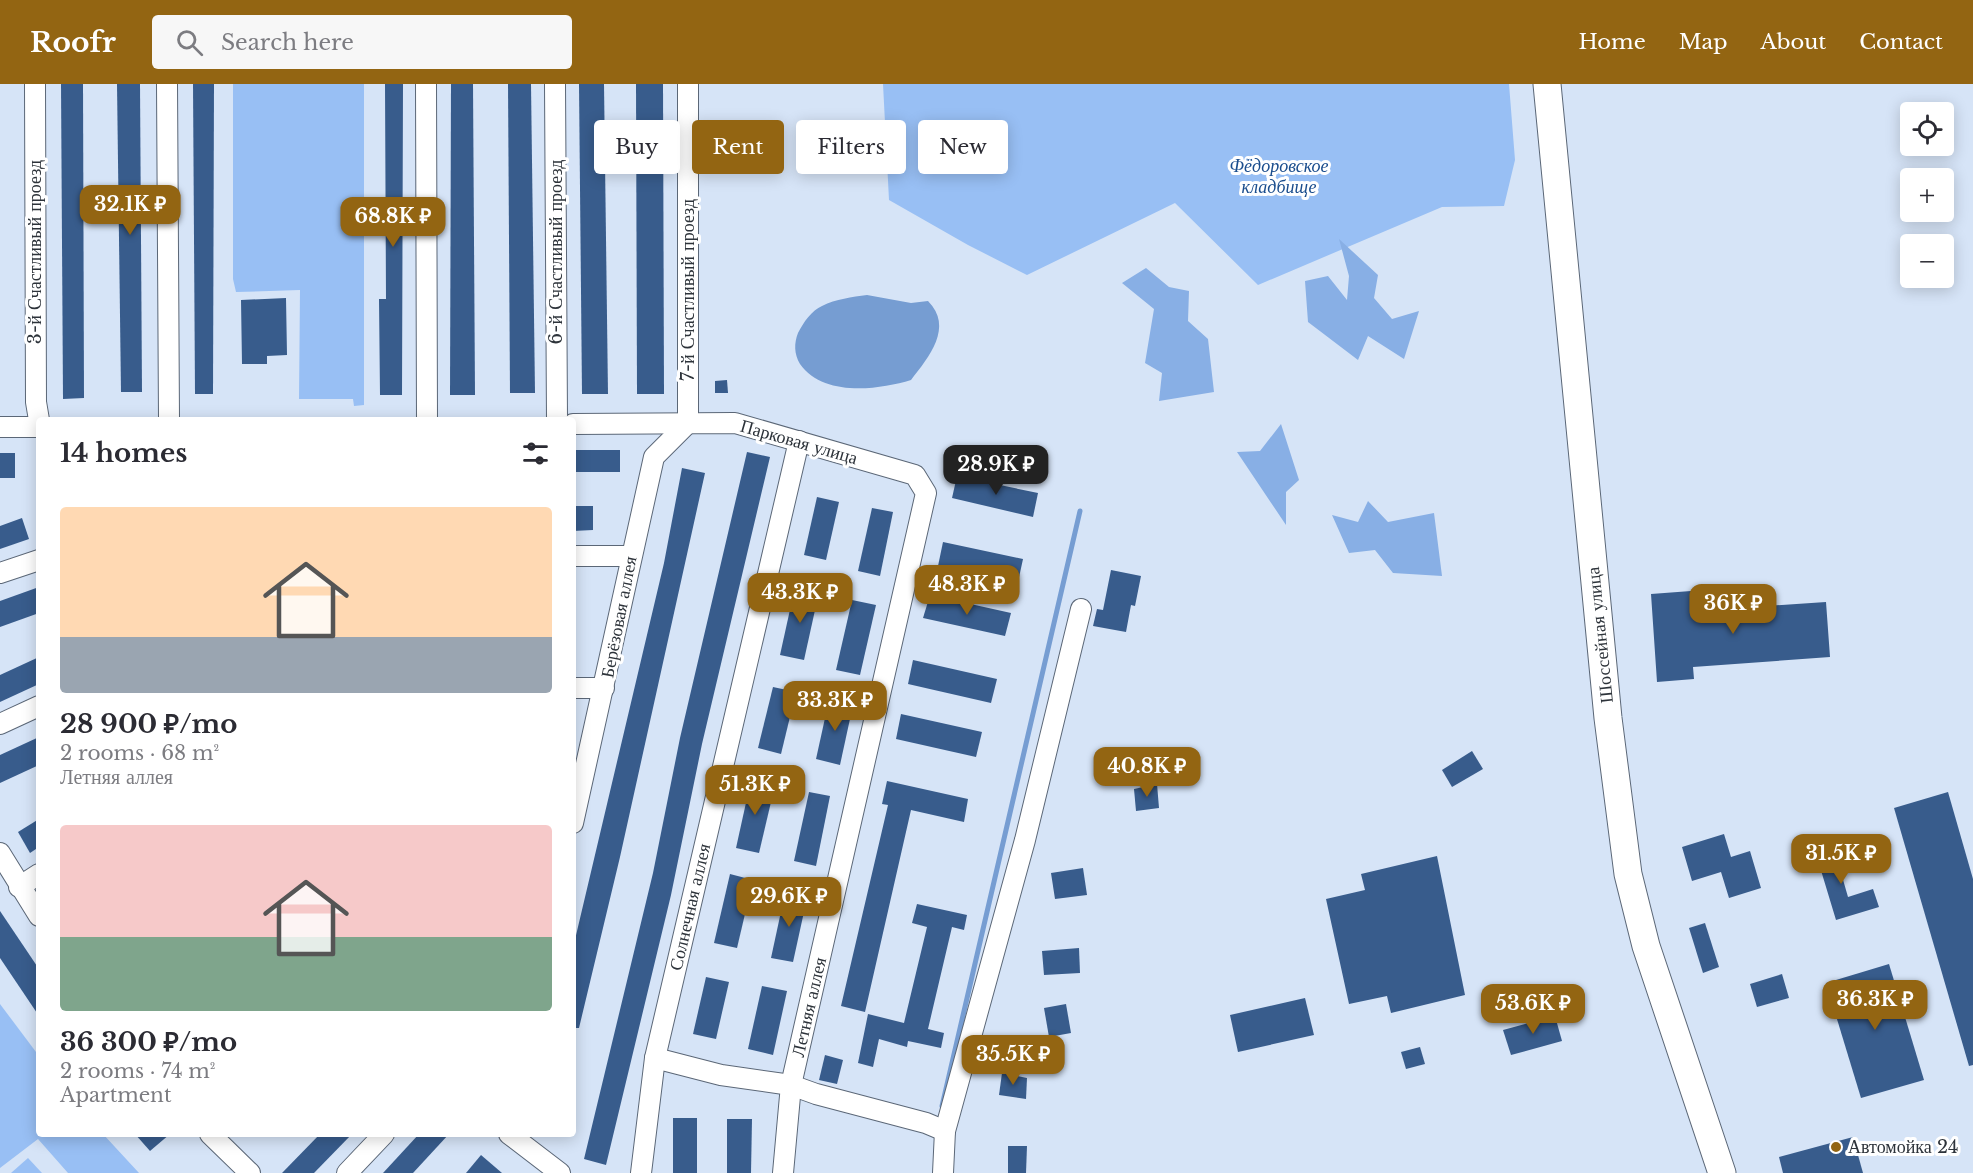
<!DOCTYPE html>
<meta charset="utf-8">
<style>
body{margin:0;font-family:"Libre Baskerville",serif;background:#f7f7f7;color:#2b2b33;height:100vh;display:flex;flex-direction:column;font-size:22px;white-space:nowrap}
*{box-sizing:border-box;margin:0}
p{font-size:20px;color:#7c7c81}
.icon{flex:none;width:33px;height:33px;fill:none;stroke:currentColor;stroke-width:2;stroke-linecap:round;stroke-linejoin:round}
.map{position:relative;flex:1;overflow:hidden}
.drawer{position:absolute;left:36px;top:333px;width:540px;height:720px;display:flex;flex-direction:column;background:#fff;border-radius:6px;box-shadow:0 3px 15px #0003}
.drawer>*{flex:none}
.banner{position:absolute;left:594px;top:36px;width:570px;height:54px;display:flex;gap:12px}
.fabs{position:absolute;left:1900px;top:18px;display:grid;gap:12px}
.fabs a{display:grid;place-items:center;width:54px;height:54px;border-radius:6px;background:#fff;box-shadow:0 3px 15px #0003;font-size:30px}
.price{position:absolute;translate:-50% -51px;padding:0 14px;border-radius:12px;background:#936512;color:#fff;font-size:20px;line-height:39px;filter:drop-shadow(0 2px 3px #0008)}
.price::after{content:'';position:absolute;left:50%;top:36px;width:18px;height:14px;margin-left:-9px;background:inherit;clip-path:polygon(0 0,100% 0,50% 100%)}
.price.active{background:#222;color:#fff}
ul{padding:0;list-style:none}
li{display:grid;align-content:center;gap:12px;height:318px;padding:0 24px}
li span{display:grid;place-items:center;height:186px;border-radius:6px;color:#555}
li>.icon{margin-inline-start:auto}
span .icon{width:108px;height:108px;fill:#fffc;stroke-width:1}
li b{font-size:26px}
h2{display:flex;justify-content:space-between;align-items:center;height:72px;padding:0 24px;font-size:26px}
.chip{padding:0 21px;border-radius:6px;background:#fff;box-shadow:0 3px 15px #0003;font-size:21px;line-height:54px}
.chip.active{background:#936512;color:#fff}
header{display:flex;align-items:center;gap:36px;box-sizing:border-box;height:84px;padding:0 30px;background:#936512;color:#fff}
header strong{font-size:28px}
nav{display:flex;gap:33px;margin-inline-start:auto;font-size:21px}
.search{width:420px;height:54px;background:#f7f7f7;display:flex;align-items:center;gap:15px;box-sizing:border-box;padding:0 21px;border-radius:6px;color:#7c7c81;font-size:22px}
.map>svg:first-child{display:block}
.green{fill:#98bff4}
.forest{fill:#88afe5}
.water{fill:#769dd2}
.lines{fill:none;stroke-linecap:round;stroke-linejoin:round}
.stream{stroke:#769dd2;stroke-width:5}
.building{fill:#385c8c}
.minor-casing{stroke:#5b6777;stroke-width:22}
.secondary-casing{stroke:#5b6777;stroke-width:29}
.minor{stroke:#fff;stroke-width:20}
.secondary{stroke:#fff;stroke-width:27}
.poi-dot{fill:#936512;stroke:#fff;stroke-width:2}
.labels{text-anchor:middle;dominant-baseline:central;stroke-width:6;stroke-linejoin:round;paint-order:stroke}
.park-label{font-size:18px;font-style:italic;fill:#1a4d8d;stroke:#fff}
.street-label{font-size:18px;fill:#2d333a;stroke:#fff}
.poi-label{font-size:18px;fill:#2d333a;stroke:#fff;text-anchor:start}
</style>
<header>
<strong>Roofr</strong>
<div class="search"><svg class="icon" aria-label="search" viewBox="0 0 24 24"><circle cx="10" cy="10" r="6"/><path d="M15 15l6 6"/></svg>Search here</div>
<nav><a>Home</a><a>Map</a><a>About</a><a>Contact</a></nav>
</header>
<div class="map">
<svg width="1973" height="1089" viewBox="0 0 1973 1089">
<rect width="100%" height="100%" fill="#d6e4f7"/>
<g class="green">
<path d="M 233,0 L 364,0 L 364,321 L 354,322 L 353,315 L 299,315 L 300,206 L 236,208 L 233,195 Z"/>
<path d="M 883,0 L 1509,0 L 1515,76 L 1504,122 L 1442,123 L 1258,201 L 1175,119 L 1027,191 L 968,161 L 889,116 Z"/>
<path d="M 0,920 L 39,972 L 39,1050 L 103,1050 L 139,1089 L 68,1089 L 38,1055 L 0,1084 Z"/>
<path d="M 28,1074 L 42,1089 L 11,1089 Z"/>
</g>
<g class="forest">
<path d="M 1339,155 L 1378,191 L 1374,214 L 1392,235 L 1419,227 L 1404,275 L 1368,252 L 1358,276 L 1308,238 L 1305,197 L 1328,192 L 1347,216 L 1349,192 Z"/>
<path d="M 1146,184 L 1169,203 L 1189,207 L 1188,237 L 1208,255 L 1214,308 L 1159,317 L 1162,289 L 1145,279 L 1154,225 L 1122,199 Z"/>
<path d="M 1281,340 L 1299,396 L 1286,408 L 1286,441 L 1237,368 L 1260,367 Z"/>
<path d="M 1368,417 L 1388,438 L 1434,429 L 1442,492 L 1393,489 L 1375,466 L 1349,469 L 1332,431 L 1358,438 Z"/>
</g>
<path class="water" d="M 867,211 L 911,219 L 928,217 C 954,243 929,273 911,296 C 878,306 823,313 800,280 C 794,270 794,259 798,249 C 803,239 812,226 822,222 C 836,215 852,213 867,211 Z"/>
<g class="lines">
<path class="stream" d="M 942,1022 L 1080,427"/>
</g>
<g class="building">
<path d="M 61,0 L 83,0 L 84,314 L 63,315 Z"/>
<path d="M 117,0 L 140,0 L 142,308 L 121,308 Z"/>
<path d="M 193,0 L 214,0 L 213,310 L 195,310 Z"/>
<path d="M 385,0 L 403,0 L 402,311 L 380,311 L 379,215 L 386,215 Z"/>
<path d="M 451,0 L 473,0 L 475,311 L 450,311 Z"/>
<path d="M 508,0 L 531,0 L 535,309 L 510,309 Z"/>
<path d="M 579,0 L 604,0 L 608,310 L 582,310 Z"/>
<path d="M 636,0 L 663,0 L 664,310 L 637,310 Z"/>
<path d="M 286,214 L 287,271 L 267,272 L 267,280 L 242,280 L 241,216 Z"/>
<path d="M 727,296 L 728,309 L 715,309 L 715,297 Z"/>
<rect x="573" y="366" width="47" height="22"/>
<path d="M 747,368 L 770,373 L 702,660 L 671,811 L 606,1081 L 584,1075 L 653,789 L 680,654 Z"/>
<rect x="0" y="369" width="15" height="25"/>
<path d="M 682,384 L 705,389 L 620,773 L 579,944 L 573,944 L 573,864 L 664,479 Z"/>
<path d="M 957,392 L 1038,409 L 1033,433 L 952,414 Z"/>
<path d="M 817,413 L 839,418 L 826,476 L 804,471 Z"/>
<path d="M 573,422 L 593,422 L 593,446 L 573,447 Z"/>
<path d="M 872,424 L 893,428 L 880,492 L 858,487 Z"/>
<path d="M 22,434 L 29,455 L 0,465 L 0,442 Z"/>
<path d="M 943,458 L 1023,475 L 1018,498 L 938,482 Z"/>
<path d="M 1111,486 L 1141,492 L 1135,522 L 1131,521 L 1126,548 L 1093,542 L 1097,525 L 1103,526 Z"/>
<path d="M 39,503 L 39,529 L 0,543 L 0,517 Z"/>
<path d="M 795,503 L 819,508 L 804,576 L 780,571 Z"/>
<path d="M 1691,507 L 1692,527 L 1826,518 L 1830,573 L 1693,583 L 1694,595 L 1657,598 L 1651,510 Z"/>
<path d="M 930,511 L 1011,529 L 1005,552 L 923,534 Z"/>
<path d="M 852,516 L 876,521 L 860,591 L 836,586 Z"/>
<path d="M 39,573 L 39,600 L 0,618 L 0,591 Z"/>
<path d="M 913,576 L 997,595 L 991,619 L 908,600 Z"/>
<path d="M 773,603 L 796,608 L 781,670 L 758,664 Z"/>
<path d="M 829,616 L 853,621 L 840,681 L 816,675 Z"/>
<path d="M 901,630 L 982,648 L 976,673 L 896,655 Z"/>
<path d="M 39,653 L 39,681 L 0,699 L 0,671 Z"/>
<path d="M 1472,667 L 1483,685 L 1452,703 L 1442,686 Z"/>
<path d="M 751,696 L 775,701 L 759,769 L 736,764 Z"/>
<path d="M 887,697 L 968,715 L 964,738 L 911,726 L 865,928 L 841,922 L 888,721 L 882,720 Z"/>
<path d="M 1157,700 L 1159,724 L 1136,727 L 1134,705 Z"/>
<path d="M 809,708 L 830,712 L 816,782 L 794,777 Z"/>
<path d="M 1948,708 L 1973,795 L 1973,981 L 1969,982 L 1894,724 Z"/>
<path d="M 39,735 L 39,763 L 30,769 L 18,748 Z"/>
<path d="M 1724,750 L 1731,773 L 1750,767 L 1761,804 L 1729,814 L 1721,788 L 1692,797 L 1682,763 Z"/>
<path d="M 1831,754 L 1848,813 L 1873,805 L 1879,823 L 1836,836 L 1813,760 Z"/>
<path d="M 1437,772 L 1465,911 L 1391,929 L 1387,912 L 1349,920 L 1326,815 L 1365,806 L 1361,790 Z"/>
<path d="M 1083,784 L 1087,811 L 1055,815 L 1051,789 Z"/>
<path d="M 730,790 L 753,796 L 737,864 L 714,859 Z"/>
<path d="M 785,809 L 807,814 L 793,878 L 771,874 Z"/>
<path d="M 917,820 L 967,831 L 964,846 L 952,843 L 928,945 L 944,949 L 941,964 L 908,957 L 907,963 L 879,955 L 873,983 L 858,979 L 868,930 L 904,939 L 927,843 L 912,839 Z"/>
<path d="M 0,827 L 39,885 L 39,932 L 0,874 Z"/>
<path d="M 1705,839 L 1719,883 L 1703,889 L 1689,844 Z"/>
<path d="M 1079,864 L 1080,889 L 1044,891 L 1042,867 Z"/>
<path d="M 1889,880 L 1924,996 L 1861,1014 L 1826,899 Z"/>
<path d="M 1782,890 L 1789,914 L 1757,923 L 1750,900 Z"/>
<path d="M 706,893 L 729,898 L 716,955 L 693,950 Z"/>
<path d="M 762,902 L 787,907 L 773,971 L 748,965 Z"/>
<path d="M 1305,914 L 1314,951 L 1238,968 L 1230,931 Z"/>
<path d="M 1066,920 L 1071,949 L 1049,953 L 1044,924 Z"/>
<path d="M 1555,932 L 1562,957 L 1511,971 L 1503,946 Z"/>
<path d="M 1420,963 L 1425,980 L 1406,985 L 1401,968 Z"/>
<path d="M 825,971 L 843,976 L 837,1000 L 819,996 Z"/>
<path d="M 1002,989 L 1027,994 L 1026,1015 L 999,1011 Z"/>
<rect x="673" y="1034" width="24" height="55"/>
<path d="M 727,1035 L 752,1035 L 751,1089 L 727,1089 Z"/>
<path d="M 135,1050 L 170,1050 L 150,1067 Z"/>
<path d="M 320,1050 L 352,1050 L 314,1089 L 282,1089 Z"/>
<path d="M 419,1050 L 449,1050 L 413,1089 L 383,1089 Z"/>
<path d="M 1853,1053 L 1863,1089 L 1783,1089 L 1779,1073 Z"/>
<path d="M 1008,1062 L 1027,1062 L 1026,1089 L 1008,1089 Z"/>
<path d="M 481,1071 L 502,1089 L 466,1089 Z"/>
</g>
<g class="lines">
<g class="minor-casing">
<g id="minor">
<path d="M 35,0 L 36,318 L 39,336"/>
<path d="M 167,0 L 169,336"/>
<path d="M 426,0 L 427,336"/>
<path d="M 555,0 L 557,336"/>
<path d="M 573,340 L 735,339 L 915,391 L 926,409 L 791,1001 L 783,1089"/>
<path d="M 0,343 L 39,343"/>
<path d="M 573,472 L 630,472"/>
<path d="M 0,489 L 39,476"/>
<path d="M 573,604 L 604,604"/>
<path d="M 0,640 L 39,622"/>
<path d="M 573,739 L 654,373 L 688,339 L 688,0"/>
<path d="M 0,769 L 39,832"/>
<path d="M 19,803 L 39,790"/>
<path d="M 655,974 L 721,991 L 791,1001 L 816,1010 L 926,1039 L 945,1047"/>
<path d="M 210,1050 L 250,1089"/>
<path d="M 509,1050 L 560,1089"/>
<path d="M 347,1089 L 384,1050"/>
<path d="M 641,1089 L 655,974 L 799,357"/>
<path d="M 943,1089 L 945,1047 L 1025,756 L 1081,525"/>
</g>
</g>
<g class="secondary-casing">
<path id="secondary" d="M 1547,0 L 1608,634 L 1628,790 L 1646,862 L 1722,1089"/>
</g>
<use href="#minor" class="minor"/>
<use href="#secondary" class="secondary"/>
</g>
<circle class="poi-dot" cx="1836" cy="1063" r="6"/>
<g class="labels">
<g class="park-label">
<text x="1279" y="82">Фёдоровское<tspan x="1279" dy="21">кладбище</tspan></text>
</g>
<g class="street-label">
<text transform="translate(35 168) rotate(-90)">3-й Счастливый проезд</text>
<text transform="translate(556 168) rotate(-90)">6-й Счастливый проезд</text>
<text transform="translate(688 206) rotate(-90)">7-й Счастливый проезд</text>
<text transform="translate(799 358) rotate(16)">Парковая улица</text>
<text transform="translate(619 533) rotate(-79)">Берёзовая аллея</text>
<text transform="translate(1600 551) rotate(-96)">Шоссейная улица</text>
<text transform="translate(690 823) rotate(-77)">Солнечная аллея</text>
<text transform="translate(809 923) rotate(-77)">Летняя аллея</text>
</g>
<g class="poi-label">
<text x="1848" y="1063">Автомойка 24</text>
</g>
</g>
</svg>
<div class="fabs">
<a><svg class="icon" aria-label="locate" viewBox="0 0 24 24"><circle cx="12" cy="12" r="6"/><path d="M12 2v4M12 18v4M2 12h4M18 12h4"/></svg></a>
<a>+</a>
<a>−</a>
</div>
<b class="price" style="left:130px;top:152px">32.1K ₽</b>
<b class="price" style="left:393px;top:164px">68.8K ₽</b>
<b class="price active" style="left:996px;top:412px">28.9K ₽</b>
<b class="price" style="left:967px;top:532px">48.3K ₽</b>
<b class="price" style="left:800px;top:540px">43.3K ₽</b>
<b class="price" style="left:1733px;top:551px">36K ₽</b>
<b class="price" style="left:835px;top:648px">33.3K ₽</b>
<b class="price" style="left:1147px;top:714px">40.8K ₽</b>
<b class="price" style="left:755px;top:732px">51.3K ₽</b>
<b class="price" style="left:1841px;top:801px">31.5K ₽</b>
<b class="price" style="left:789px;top:844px">29.6K ₽</b>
<b class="price" style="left:1875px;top:947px">36.3K ₽</b>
<b class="price" style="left:1533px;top:951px">53.6K ₽</b>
<b class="price" style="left:1013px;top:1002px">35.5K ₽</b>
<div class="banner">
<a class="chip">Buy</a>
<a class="chip active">Rent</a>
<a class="chip">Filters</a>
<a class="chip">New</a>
</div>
<section class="drawer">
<h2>14 homes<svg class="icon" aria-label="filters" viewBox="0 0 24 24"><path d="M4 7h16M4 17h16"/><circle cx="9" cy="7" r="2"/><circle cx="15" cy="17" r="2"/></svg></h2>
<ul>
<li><span style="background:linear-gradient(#ffd9b3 70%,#9aa5b1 0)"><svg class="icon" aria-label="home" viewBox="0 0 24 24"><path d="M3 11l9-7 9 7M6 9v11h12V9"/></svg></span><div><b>28 900 ₽/mo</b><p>2 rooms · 68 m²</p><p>Летняя аллея</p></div></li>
<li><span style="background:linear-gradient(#f6c9c9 60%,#7fa58c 0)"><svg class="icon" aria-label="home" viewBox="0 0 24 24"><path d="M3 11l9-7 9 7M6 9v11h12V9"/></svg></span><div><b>36 300 ₽/mo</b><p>2 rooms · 74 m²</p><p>Apartment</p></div></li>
</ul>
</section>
</div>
